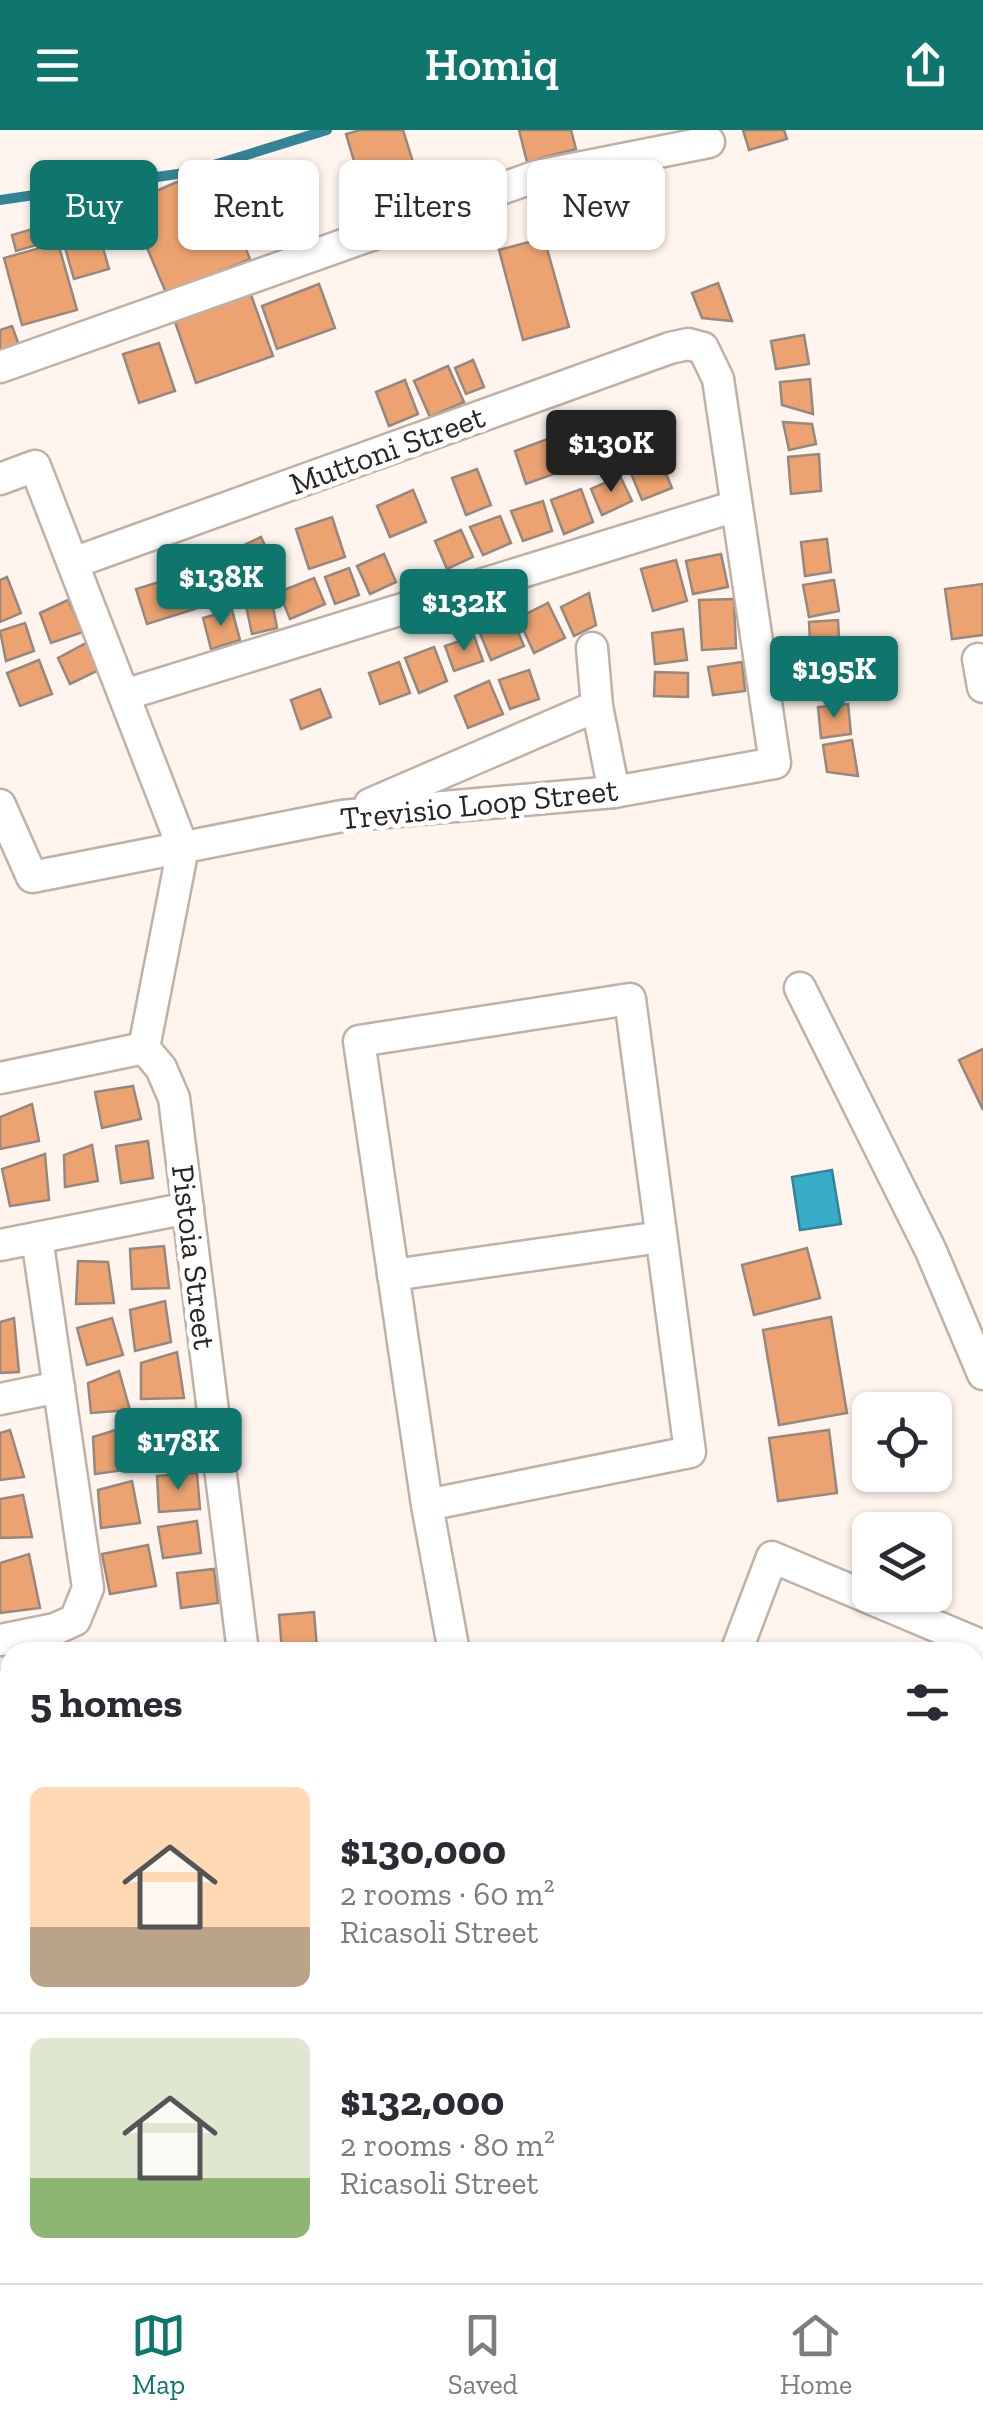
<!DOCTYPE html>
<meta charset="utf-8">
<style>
body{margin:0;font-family:"Zilla Slab",serif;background:#f2f2f3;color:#2b2b33;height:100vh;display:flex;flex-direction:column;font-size:38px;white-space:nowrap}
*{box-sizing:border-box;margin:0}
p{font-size:32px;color:#7c7c81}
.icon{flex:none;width:55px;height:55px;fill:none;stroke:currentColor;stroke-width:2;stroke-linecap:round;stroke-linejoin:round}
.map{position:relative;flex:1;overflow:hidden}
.details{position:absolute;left:0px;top:1512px;width:985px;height:642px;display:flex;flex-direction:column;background:#fff;border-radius:30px 30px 0 0;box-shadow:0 2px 8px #0004}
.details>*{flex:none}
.hud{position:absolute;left:30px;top:30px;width:925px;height:90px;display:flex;gap:20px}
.fabs{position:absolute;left:852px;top:1262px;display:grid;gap:20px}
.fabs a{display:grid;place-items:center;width:100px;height:100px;border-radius:15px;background:#fff;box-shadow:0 2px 8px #0004;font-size:50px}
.price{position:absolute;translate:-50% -85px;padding:0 22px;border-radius:10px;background:#0f766e;color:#fff;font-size:32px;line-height:65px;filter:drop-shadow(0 2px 5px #0008)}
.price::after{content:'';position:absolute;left:50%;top:60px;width:30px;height:22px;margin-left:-15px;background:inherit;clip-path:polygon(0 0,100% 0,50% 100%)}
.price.selected{background:#222;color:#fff}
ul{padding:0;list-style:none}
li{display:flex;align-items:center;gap:30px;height:250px;padding:0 30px}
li+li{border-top:2px solid #e1e1e2}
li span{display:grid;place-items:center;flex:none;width:280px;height:200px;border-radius:15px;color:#555}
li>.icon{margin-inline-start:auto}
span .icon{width:120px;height:120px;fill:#fffc;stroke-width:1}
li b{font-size:42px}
h2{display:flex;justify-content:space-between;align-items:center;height:120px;padding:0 30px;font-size:42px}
.tag{padding:0 35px;border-radius:15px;background:#fff;box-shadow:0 2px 8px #0004;font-size:35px;line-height:90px}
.tag.selected{background:#0f766e;color:#fff}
header{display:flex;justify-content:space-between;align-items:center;height:130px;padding:0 30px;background:#0f766e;color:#fff;font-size:45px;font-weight:600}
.menu{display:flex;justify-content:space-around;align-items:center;height:140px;border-top:2px solid #e1e1e2;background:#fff;font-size:28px;color:#7c7c81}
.menu a{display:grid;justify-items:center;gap:5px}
.menu .selected{color:#0f766e}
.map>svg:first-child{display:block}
.water{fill:#37adc8;stroke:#338496;stroke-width:2.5}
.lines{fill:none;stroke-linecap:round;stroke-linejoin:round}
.stream{stroke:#338496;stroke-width:10}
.river{stroke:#37adc8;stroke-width:62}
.building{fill:#eca371;stroke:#97887e;stroke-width:2.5}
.street-casing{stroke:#c0b0a6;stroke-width:35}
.street{stroke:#fff;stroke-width:30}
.labels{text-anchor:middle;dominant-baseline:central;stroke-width:10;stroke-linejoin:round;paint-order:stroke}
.street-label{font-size:32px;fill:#2b2522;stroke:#fff}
</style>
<header><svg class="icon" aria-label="menu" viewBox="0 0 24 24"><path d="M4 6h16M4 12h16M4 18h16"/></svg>Homiq<svg class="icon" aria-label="share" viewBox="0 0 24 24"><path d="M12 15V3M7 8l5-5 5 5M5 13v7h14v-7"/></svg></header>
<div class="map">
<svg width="983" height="2153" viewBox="0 0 983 2153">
<rect width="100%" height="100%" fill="#fff5ee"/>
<path class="water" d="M 832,1040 L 841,1094 L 800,1100 L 792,1047 Z"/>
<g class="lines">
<path class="stream" d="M 0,70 L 191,42 L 327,0"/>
<g class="river">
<path d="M 983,2003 L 983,2034"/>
<path d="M 975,2102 L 983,2082"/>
<path d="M 942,2153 L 950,2145"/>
</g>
</g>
<g class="building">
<path d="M 360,0 L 403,0 L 425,71 L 371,88 L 346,4 Z"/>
<path d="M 519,0 L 571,0 L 576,19 L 527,32 Z"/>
<path d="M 743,0 L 784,0 L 787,9 L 749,20 Z"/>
<path d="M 296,36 L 313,80 L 265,99 L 248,56 Z"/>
<path d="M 212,37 L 250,129 L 167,165 L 128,73 Z"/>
<path d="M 92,79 L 109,139 L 74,149 L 57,90 Z"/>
<path d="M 53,93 L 57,109 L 16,121 L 12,105 Z"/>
<path d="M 544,108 L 569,197 L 523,210 L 499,120 Z"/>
<path d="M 58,113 L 77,180 L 22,195 L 4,128 Z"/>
<path d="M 718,153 L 732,191 L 702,188 L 692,163 Z"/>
<path d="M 319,154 L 335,198 L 277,219 L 262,176 Z"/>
<path d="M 250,162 L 273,226 L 196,253 L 174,189 Z"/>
<path d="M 12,196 L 20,218 L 0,226 L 0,200 Z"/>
<path d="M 804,205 L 809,234 L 776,239 L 771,211 Z"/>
<path d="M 159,213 L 175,261 L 139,273 L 123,224 Z"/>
<path d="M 473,230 L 484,257 L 466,264 L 455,238 Z"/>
<path d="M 448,236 L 464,272 L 430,287 L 414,251 Z"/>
<path d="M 810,249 L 813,284 L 782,275 L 780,252 Z"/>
<path d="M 405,250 L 418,284 L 389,296 L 376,262 Z"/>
<path d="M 783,292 L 812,294 L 816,314 L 789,320 Z"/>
<path d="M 553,307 L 565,340 L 526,354 L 515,321 Z"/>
<path d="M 819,324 L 821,361 L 791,364 L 788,327 Z"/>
<path d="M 660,329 L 672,358 L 642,370 L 630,341 Z"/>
<path d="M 477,339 L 491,375 L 466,385 L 452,348 Z"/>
<path d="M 620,346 L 632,371 L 602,385 L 591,359 Z"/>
<path d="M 581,359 L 593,392 L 564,404 L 551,370 Z"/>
<path d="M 413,360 L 426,392 L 390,407 L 377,376 Z"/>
<path d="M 543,371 L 552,401 L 523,411 L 511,381 Z"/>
<path d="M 500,386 L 511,413 L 483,425 L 470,397 Z"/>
<path d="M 332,387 L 345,427 L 309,439 L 296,399 Z"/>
<path d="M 461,400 L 473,427 L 447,439 L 435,411 Z"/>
<path d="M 261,407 L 278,444 L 244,460 L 227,423 Z"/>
<path d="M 827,409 L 831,442 L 805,446 L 801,412 Z"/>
<path d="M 384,424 L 396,452 L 370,464 L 357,436 Z"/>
<path d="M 721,424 L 728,457 L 693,464 L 686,431 Z"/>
<path d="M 224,427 L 236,457 L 202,470 L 190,441 Z"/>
<path d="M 676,430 L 687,471 L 653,481 L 641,439 Z"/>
<path d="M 349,438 L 359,465 L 335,474 L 325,447 Z"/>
<path d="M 185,444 L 195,479 L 147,494 L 136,459 Z"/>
<path d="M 7,447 L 21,483 L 0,492 L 0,450 Z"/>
<path d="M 314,448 L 325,474 L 290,489 L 279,462 Z"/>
<path d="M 834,450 L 839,481 L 809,487 L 803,455 Z"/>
<path d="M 983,454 L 983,505 L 952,509 L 945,459 Z"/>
<path d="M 589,463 L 596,495 L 574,506 L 561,477 Z"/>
<path d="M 271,466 L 277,498 L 252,504 L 245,471 Z"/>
<path d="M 734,469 L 736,518 L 702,520 L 699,470 Z"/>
<path d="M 68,470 L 83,502 L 51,513 L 40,483 Z"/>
<path d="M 548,473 L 565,508 L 534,523 L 518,488 Z"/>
<path d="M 232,480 L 240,510 L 211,519 L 203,488 Z"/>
<path d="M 512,488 L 524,516 L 491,530 L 479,501 Z"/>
<path d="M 838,490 L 840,526 L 811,528 L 809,492 Z"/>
<path d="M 25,493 L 34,521 L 6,531 L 0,501 Z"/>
<path d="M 683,499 L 687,530 L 655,534 L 652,503 Z"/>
<path d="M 474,506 L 483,531 L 454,541 L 445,516 Z"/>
<path d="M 88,512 L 101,539 L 70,554 L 58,528 Z"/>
<path d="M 434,517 L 447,551 L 419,563 L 405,528 Z"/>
<path d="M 39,530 L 52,564 L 20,576 L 7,543 Z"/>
<path d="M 840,531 L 845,564 L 817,568 L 812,535 Z"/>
<path d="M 399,532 L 410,563 L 380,574 L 369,543 Z"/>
<path d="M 742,532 L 745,561 L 713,565 L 708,537 Z"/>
<path d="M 529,540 L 539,569 L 510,579 L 499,550 Z"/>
<path d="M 655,542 L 688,543 L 688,567 L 654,566 Z"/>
<path d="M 489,551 L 503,584 L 468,598 L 455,566 Z"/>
<path d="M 320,559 L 331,587 L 301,599 L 291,570 Z"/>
<path d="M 848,574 L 851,604 L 821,608 L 818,577 Z"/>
<path d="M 852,610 L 858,646 L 827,642 L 823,615 Z"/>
<path d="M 983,919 L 983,980 L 959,930 Z"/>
<path d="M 133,956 L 141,989 L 102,998 L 95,962 Z"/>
<path d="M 32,974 L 39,1011 L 0,1019 L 0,987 Z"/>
<path d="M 148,1011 L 153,1048 L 121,1053 L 116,1016 Z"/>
<path d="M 92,1015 L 98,1051 L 65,1057 L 64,1025 Z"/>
<path d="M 45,1024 L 49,1070 L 10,1076 L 2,1039 Z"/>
<path d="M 164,1116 L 169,1158 L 132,1159 L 130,1119 Z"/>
<path d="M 807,1118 L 820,1168 L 754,1185 L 742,1135 Z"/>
<path d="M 78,1131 L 108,1132 L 114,1173 L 76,1174 Z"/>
<path d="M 165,1171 L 171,1212 L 135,1221 L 130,1180 Z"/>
<path d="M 831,1187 L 847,1283 L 779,1295 L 763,1200 Z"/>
<path d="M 14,1188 L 19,1242 L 0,1243 L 0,1192 Z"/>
<path d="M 112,1188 L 123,1225 L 87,1235 L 77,1198 Z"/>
<path d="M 177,1222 L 184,1268 L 141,1269 L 141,1233 Z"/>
<path d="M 119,1241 L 130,1280 L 91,1283 L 88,1253 Z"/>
<path d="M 188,1287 L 192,1325 L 155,1329 L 151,1291 Z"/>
<path d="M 129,1296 L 131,1339 L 95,1344 L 93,1307 Z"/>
<path d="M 10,1300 L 24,1347 L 0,1350 L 0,1303 Z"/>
<path d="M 829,1300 L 837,1363 L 778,1371 L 769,1308 Z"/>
<path d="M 197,1343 L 200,1379 L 159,1382 L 157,1346 Z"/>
<path d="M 132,1351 L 140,1393 L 101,1398 L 98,1360 Z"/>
<path d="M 23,1365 L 32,1407 L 0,1408 L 0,1369 Z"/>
<path d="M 197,1391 L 201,1423 L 163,1428 L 158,1397 Z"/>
<path d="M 148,1415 L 156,1456 L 110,1464 L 102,1424 Z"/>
<path d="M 29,1424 L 40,1478 L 0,1483 L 0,1433 Z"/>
<path d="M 214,1439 L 218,1473 L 181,1478 L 177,1443 Z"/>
<path d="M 314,1482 L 317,1518 L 282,1521 L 279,1485 Z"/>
<path d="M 8,1538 L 10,1586 L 0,1588 L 0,1539 Z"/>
</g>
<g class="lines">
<g class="street-casing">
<g id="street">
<path d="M 0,237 L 537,46 L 709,12"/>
<path d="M 0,349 L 35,336 L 183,718 L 144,918"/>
<path d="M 592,518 L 597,576 L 614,662"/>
<path d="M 978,529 L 983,557"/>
<path d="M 124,565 L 736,376"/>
<path d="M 370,674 L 597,576"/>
<path d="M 0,675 L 32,747 L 342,686 L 614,662 L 775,633 L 718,249 L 703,218 L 688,214 L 670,218 L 73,433"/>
<path d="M 800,858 L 931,1121 L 983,1244"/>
<path d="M 144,918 L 161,938 L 174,968 L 243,1522"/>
<path d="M 0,948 L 144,918"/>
<path d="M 0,1115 L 188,1078"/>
<path d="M 393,1145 L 661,1107"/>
<path d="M 0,1269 L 59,1257"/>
<path d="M 427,1375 L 690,1322 L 630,869 L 359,911 L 427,1375 L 454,1522"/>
<path d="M 0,1510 L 55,1499 L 75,1490 L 88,1458 L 37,1108"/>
<path d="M 736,1522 L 772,1427 L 983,1516"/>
<path d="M 975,1579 L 983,1557"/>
<path d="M 0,1675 L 10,1673"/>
<path d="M 0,1832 L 10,1830"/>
<path d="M 975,1872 L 983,1877"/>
<path d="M 0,1992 L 10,1990"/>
<path d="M 318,2145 L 319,2153"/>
<path d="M 660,2145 L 662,2153"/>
<path d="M 226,2153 L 268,2145"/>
<path d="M 505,2153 L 512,2145"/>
<path d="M 767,2153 L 773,2145"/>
</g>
</g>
<use href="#street" class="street"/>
</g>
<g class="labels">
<g class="street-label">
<text transform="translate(387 320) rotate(-20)">Muttoni Street</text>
<text transform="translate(479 674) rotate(-6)">Trevisio Loop Street</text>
<text transform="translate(194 1127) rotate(83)">Pistoia Street</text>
</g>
</g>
</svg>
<div class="fabs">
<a><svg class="icon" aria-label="locate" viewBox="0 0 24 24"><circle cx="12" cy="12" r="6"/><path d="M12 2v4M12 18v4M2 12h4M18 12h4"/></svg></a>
<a><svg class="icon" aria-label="layers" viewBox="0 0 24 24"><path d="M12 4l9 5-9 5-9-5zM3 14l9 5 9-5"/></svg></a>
</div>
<b class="price selected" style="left:611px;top:365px">$130K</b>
<b class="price" style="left:221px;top:499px">$138K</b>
<b class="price" style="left:464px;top:524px">$132K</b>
<b class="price" style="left:834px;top:591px">$195K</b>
<b class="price" style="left:178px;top:1363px">$178K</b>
<div class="hud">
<a class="tag selected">Buy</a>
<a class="tag">Rent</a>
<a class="tag">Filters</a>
<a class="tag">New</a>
</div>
<section class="details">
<h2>5 homes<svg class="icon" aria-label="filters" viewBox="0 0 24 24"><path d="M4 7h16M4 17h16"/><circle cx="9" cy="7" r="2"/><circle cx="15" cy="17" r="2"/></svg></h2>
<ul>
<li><span style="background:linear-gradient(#ffd9b3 70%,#b9a48a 0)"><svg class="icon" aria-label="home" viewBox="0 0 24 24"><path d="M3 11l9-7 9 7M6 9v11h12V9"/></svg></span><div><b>$130,000</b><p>2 rooms · 60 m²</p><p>Ricasoli Street</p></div></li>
<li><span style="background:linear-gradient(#dfe7d0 70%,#8fb573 0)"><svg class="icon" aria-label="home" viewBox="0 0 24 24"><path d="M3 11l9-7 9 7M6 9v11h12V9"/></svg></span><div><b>$132,000</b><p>2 rooms · 80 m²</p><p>Ricasoli Street</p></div></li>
</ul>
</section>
</div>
<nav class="menu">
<a class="selected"><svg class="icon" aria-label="map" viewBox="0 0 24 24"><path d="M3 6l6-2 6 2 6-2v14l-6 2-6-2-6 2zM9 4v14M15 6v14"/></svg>Map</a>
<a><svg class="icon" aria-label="saved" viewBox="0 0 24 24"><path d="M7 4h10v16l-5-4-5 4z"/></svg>Saved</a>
<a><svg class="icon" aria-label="home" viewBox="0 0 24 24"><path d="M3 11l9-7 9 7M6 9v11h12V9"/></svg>Home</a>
</nav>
